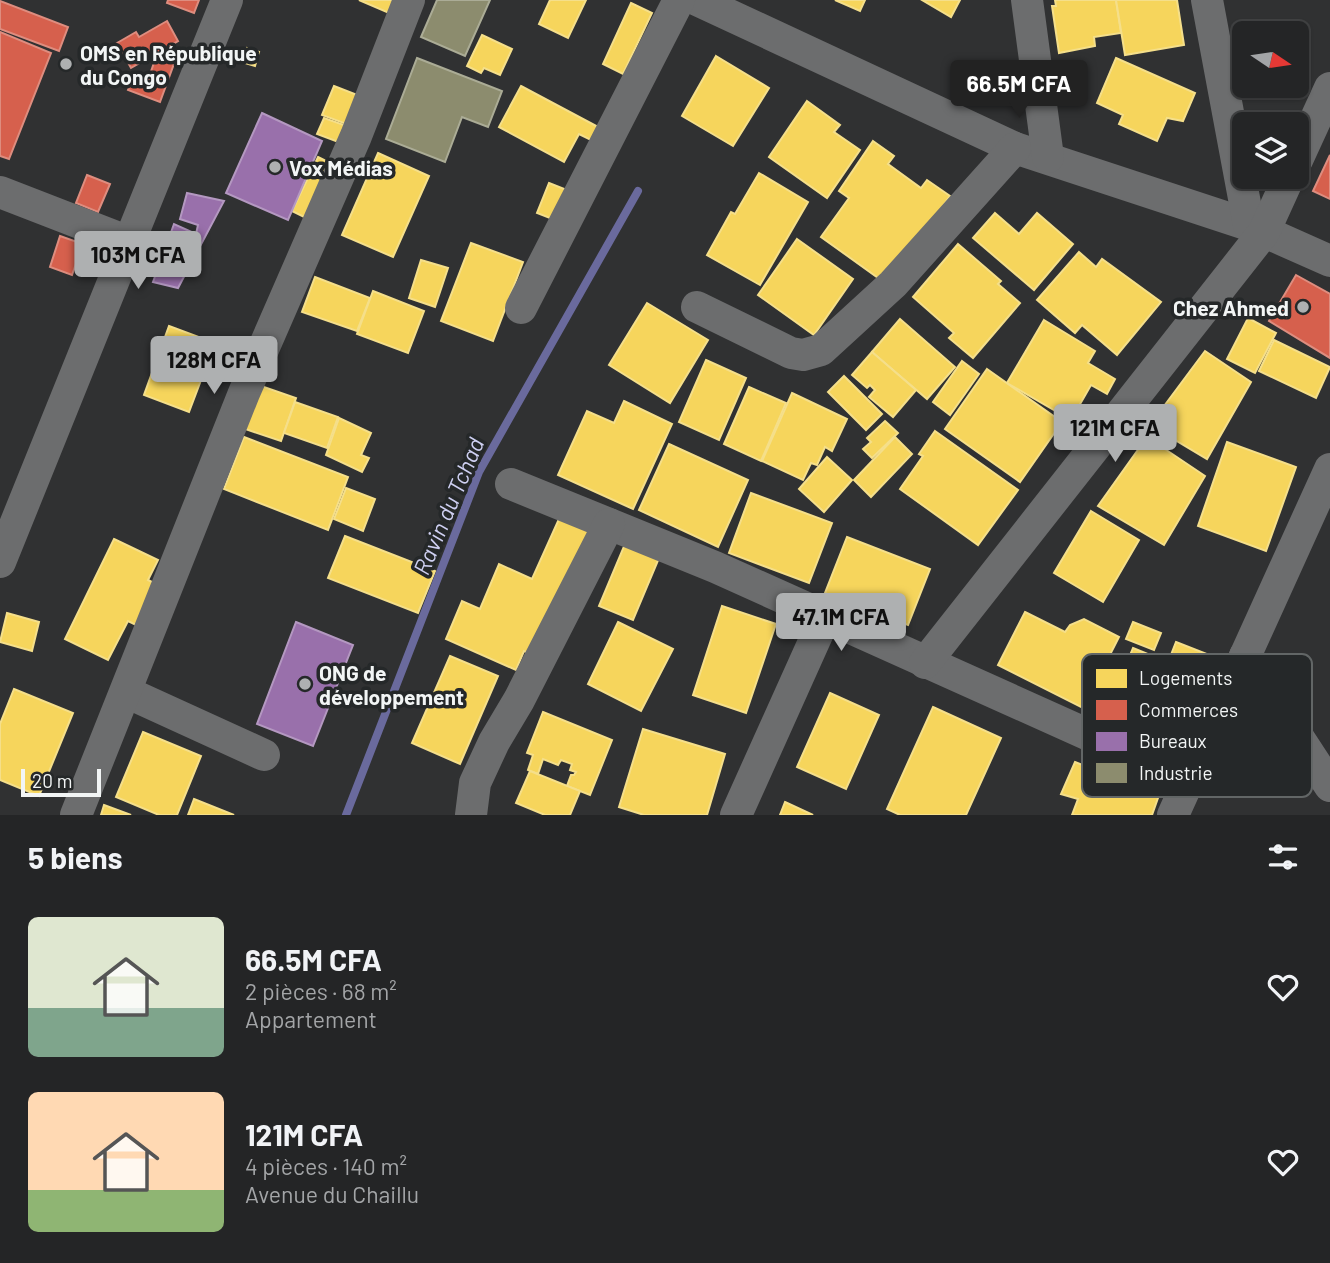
<!DOCTYPE html>
<html lang="fr">
<meta charset="utf-8">
<style>
body{margin:0;font-family:Barlow,sans-serif;background:#2c2d2e;color:#f1f3f6;height:100vh;display:flex;flex-direction:column;font-size:26px;white-space:nowrap}
*{box-sizing:border-box;margin:0}
p{font-size:23px;color:#a3a5a7}
.icon{flex:none;width:38px;height:38px;fill:none;stroke:currentColor;stroke-width:2;stroke-linecap:round;stroke-linejoin:round}
.map{position:relative;height:815px;overflow:hidden}
.panel{display:flex;flex-direction:column;background:#242526;flex:1}
.panel>*{flex:none}
.needle{width:46px;rotate:103deg}
.buttons{position:absolute;left:1232px;top:21px;display:grid;gap:14px}
.buttons a{display:grid;place-items:center;width:77px;height:77px;border-radius:10px;background:#242526;box-shadow:0 2px 5px #0004,0 0 0 2px #414243;font-size:35px}
.scale{position:absolute;left:21px;bottom:18px;width:80px;box-sizing:border-box;padding-left:7px;border:4px solid #f2f5f5;border-top:0;font-size:19px;line-height:24px;white-space:nowrap;color:#f2f5f5;-webkit-text-stroke:5px #252829;paint-order:stroke}
.price{position:absolute;translate:-50% -60px;padding:0 16px;border-radius:7px;background:#aeb0b1;color:#111;font-size:23px;line-height:46px;filter:drop-shadow(0 2px 4px #0008)}
.price::after{content:'';position:absolute;left:50%;top:42px;width:21px;height:16px;margin-left:-10px;background:inherit;clip-path:polygon(0 0,100% 0,50% 100%)}
.price.active{background:#222;color:#fff}
ul{padding:0;list-style:none}
li{display:flex;align-items:center;gap:21px;height:175px;padding:0 28px}
li span{display:grid;place-items:center;flex:none;width:196px;height:140px;border-radius:10px;color:#555}
li>.icon{margin-inline-start:auto}
span .icon{width:84px;height:84px;fill:#fffc;stroke-width:1}
li b{font-size:30px}
h2{display:flex;justify-content:space-between;align-items:center;height:84px;padding:0 28px;font-size:30px}
.map>svg:first-child{display:block}
.homes{fill:#f6d55c;stroke:#f5df8a;stroke-width:2}
.shops{fill:#d6604d;stroke:#de8d7f;stroke-width:2}
.offices{fill:#9970ab;stroke:#b498c1;stroke-width:2}
.industry{fill:#8c8c6e;stroke:#abac96;stroke-width:2}
.lines{fill:none;stroke-linecap:round;stroke-linejoin:round}
.stream{stroke:#6a6a9d;stroke-width:8}
.minor{stroke:#6c6d6e;stroke-width:32}
.poi-dot{fill:#aeb0b1;stroke:#252829;stroke-width:2.5}
.labels{text-anchor:middle;dominant-baseline:central;stroke-width:7;stroke-linejoin:round;paint-order:stroke}
.poi-label{font-size:21px;font-weight:bold;fill:#f2f5f5;stroke:#252829;text-anchor:start}
.water-label{font-size:23px;font-style:italic;fill:#cfd0f2;stroke:#252829}
.key{fill:#252829;stroke:#626666;stroke-width:2}
.key-label{font-size:19px;fill:#f2f5f5}
</style>
<div class="map">
<svg width="1330" height="815" viewBox="0 0 1330 815">
<rect width="100%" height="100%" fill="#303132"/>
<g class="homes">
<path d="M 359,0 L 394,0 L 389,13 Z"/>
<path d="M 550,0 L 586,0 L 568,38 L 539,24 Z"/>
<path d="M 835,0 L 865,0 L 860,11 Z"/>
<path d="M 922,0 L 960,0 L 951,17 Z"/>
<path d="M 1055,0 L 1116,0 L 1121,33 L 1094,37 L 1095,46 L 1059,53 L 1052,6 L 1056,6 Z"/>
<path d="M 1116,0 L 1177,0 L 1184,45 L 1125,55 Z"/>
<path d="M 631,3 L 652,13 L 623,74 L 603,64 Z"/>
<path d="M 482,35 L 512,49 L 500,75 L 484,68 L 481,73 L 467,66 Z"/>
<path d="M 247,48 L 259,52 L 255,66 L 242,62 Z"/>
<path d="M 716,56 L 769,88 L 733,146 L 682,116 Z"/>
<path d="M 1116,58 L 1195,93 L 1183,121 L 1167,118 L 1157,141 L 1119,124 L 1123,115 L 1097,103 Z"/>
<path d="M 334,86 L 360,96 L 349,125 L 322,115 Z"/>
<path d="M 521,86 L 600,128 L 593,141 L 579,134 L 564,162 L 499,127 Z"/>
<path d="M 807,101 L 840,125 L 834,132 L 860,150 L 827,198 L 769,157 Z"/>
<path d="M 324,118 L 347,126 L 341,143 L 317,134 Z"/>
<path d="M 873,141 L 894,156 L 888,164 L 921,188 L 927,180 L 950,196 L 888,285 L 821,237 L 849,198 L 839,191 Z"/>
<path d="M 378,153 L 429,176 L 393,257 L 342,235 Z"/>
<path d="M 318,157 L 332,164 L 306,218 L 292,211 Z"/>
<path d="M 759,173 L 808,202 L 760,285 L 707,255 L 731,212 L 735,214 Z"/>
<path d="M 549,183 L 567,190 L 555,220 L 537,213 Z"/>
<path d="M 995,213 L 1019,234 L 1037,213 L 1073,244 L 1034,290 L 973,238 Z"/>
<path d="M 797,239 L 853,279 L 814,335 L 758,295 Z"/>
<path d="M 471,243 L 523,262 L 493,341 L 441,321 Z"/>
<path d="M 958,244 L 1001,281 L 998,284 L 1020,303 L 973,358 L 949,338 L 954,333 L 913,297 Z"/>
<path d="M 1079,252 L 1096,267 L 1102,259 L 1161,302 L 1117,355 L 1082,325 L 1075,333 L 1037,300 Z"/>
<path d="M 421,260 L 448,268 L 435,307 L 409,298 Z"/>
<path d="M 315,277 L 370,298 L 357,331 L 302,312 Z"/>
<path d="M 373,291 L 424,311 L 408,353 L 357,334 Z"/>
<path d="M 647,303 L 708,340 L 670,403 L 609,365 Z"/>
<path d="M 1248,318 L 1276,333 L 1255,373 L 1227,359 Z"/>
<path d="M 900,319 L 955,367 L 927,399 L 872,352 Z"/>
<path d="M 1044,320 L 1095,351 L 1088,363 L 1115,379 L 1107,394 L 1091,385 L 1071,420 L 1007,383 Z"/>
<path d="M 169,326 L 215,343 L 189,412 L 144,395 Z"/>
<path d="M 1274,340 L 1330,367 L 1316,398 L 1259,371 Z"/>
<path d="M 1205,351 L 1251,382 L 1207,459 L 1150,425 Z"/>
<path d="M 872,352 L 916,390 L 893,417 L 869,397 L 875,390 L 870,385 L 867,388 L 852,375 Z"/>
<path d="M 706,360 L 746,378 L 719,440 L 679,422 Z"/>
<path d="M 962,361 L 979,374 L 950,415 L 933,402 Z"/>
<path d="M 987,369 L 1062,422 L 1020,482 L 945,429 Z"/>
<path d="M 844,376 L 882,414 L 866,430 L 828,392 Z"/>
<path d="M 261,386 L 296,398 L 281,441 L 245,429 Z"/>
<path d="M 749,387 L 786,403 L 761,461 L 724,444 Z"/>
<path d="M 792,393 L 847,419 L 832,451 L 825,447 L 817,465 L 811,463 L 803,480 L 762,461 Z"/>
<path d="M 624,401 L 672,424 L 633,509 L 558,475 L 587,411 L 614,423 Z"/>
<path d="M 295,402 L 338,417 L 327,448 L 284,433 Z"/>
<path d="M 339,418 L 371,433 L 361,455 L 369,458 L 362,472 L 326,455 Z"/>
<path d="M 885,421 L 898,433 L 872,458 L 863,449 L 871,442 L 867,438 Z"/>
<path d="M 935,431 L 1018,490 L 978,545 L 900,489 L 923,456 L 919,454 Z"/>
<path d="M 244,437 L 348,477 L 328,530 L 224,489 Z"/>
<path d="M 895,437 L 912,454 L 871,497 L 854,480 Z"/>
<path d="M 1147,437 L 1205,476 L 1164,545 L 1098,506 Z"/>
<path d="M 1227,442 L 1296,467 L 1266,551 L 1198,526 Z"/>
<path d="M 669,444 L 748,480 L 718,547 L 639,510 Z"/>
<path d="M 827,457 L 852,480 L 824,512 L 799,489 Z"/>
<path d="M 346,488 L 375,499 L 363,531 L 334,519 Z"/>
<path d="M 751,493 L 832,523 L 809,583 L 729,553 Z"/>
<path d="M 563,510 L 594,524 L 536,656 L 524,651 L 516,670 L 446,639 L 462,601 L 480,609 L 499,564 L 532,579 Z"/>
<path d="M 1091,511 L 1139,540 L 1103,602 L 1054,573 Z"/>
<path d="M 345,536 L 435,571 L 418,613 L 328,578 Z"/>
<path d="M 847,537 L 930,569 L 908,625 L 825,593 Z"/>
<path d="M 114,539 L 158,560 L 148,580 L 156,584 L 136,625 L 128,621 L 108,660 L 65,639 Z"/>
<path d="M 625,544 L 659,558 L 633,620 L 599,606 Z"/>
<path d="M 722,606 L 776,624 L 746,713 L 693,695 Z"/>
<path d="M 1025,612 L 1065,632 L 1070,625 L 1084,619 L 1119,637 L 1083,708 L 998,665 Z"/>
<path d="M 7,613 L 39,622 L 32,651 L 0,642 Z"/>
<path d="M 618,622 L 673,649 L 641,711 L 588,684 Z"/>
<path d="M 1133,622 L 1161,633 L 1154,650 L 1126,639 Z"/>
<path d="M 1176,642 L 1212,656 L 1205,673 L 1169,660 Z"/>
<path d="M 1133,648 L 1182,668 L 1158,726 L 1109,706 Z"/>
<path d="M 450,656 L 498,676 L 460,764 L 412,743 Z"/>
<path d="M 14,689 L 73,713 L 39,796 L 0,780 L 0,724 Z"/>
<path d="M 830,693 L 879,715 L 846,789 L 797,767 Z"/>
<path d="M 933,707 L 1001,738 L 966,815 L 900,815 L 887,809 Z"/>
<path d="M 543,712 L 612,740 L 590,795 L 567,786 L 571,775 L 574,775 L 576,772 L 570,770 L 572,764 L 561,760 L 558,765 L 543,759 L 538,774 L 528,770 L 533,755 L 527,753 Z"/>
<path d="M 643,729 L 725,754 L 707,815 L 644,815 L 619,807 Z"/>
<path d="M 143,732 L 201,756 L 177,815 L 159,815 L 116,797 Z"/>
<path d="M 1075,762 L 1159,795 L 1152,815 L 1072,815 L 1078,799 L 1061,794 Z"/>
<path d="M 530,771 L 580,791 L 570,815 L 545,815 L 516,803 Z"/>
<path d="M 194,799 L 234,815 L 188,815 Z"/>
<path d="M 785,802 L 813,815 L 780,815 Z"/>
<path d="M 104,805 L 131,815 L 101,815 Z"/>
</g>
<g class="shops">
<path d="M 168,0 L 199,0 L 194,13 L 167,3 Z"/>
<path d="M 0,1 L 68,27 L 59,51 L 0,29 Z"/>
<path d="M 167,21 L 178,41 L 131,68 L 117,43 L 136,32 L 139,37 Z"/>
<path d="M 0,32 L 51,53 L 9,159 L 0,156 Z"/>
<path d="M 157,54 L 175,61 L 160,102 L 128,90 L 134,75 L 148,80 Z"/>
<path d="M 1330,155 L 1330,199 L 1313,191 Z"/>
<path d="M 87,175 L 110,184 L 98,212 L 76,203 Z"/>
<path d="M 60,236 L 83,244 L 72,275 L 50,267 Z"/>
<path d="M 1296,275 L 1330,294 L 1330,358 L 1269,321 Z"/>
</g>
<g class="offices">
<path d="M 262,113 L 322,141 L 288,220 L 226,193 Z"/>
<path d="M 187,193 L 224,201 L 178,288 L 153,282 L 174,224 L 196,234 L 198,225 L 180,219 Z"/>
<path d="M 296,622 L 353,645 L 313,746 L 257,724 Z"/>
</g>
<g class="industry">
<path d="M 437,0 L 490,0 L 465,56 L 421,37 Z"/>
<path d="M 417,58 L 502,91 L 488,127 L 462,117 L 445,162 L 386,139 Z"/>
</g>
<g class="lines">
<path class="stream" d="M 346,815 L 479,472 L 638,191"/>
<g class="minor">
<path d="M 697,0 L 1015,148 L 1249,225 L 1330,261"/>
<path d="M 1027,0 L 1048,157"/>
<path d="M 1207,0 L 1249,225"/>
<path d="M 1297,160 L 1330,88"/>
<path d="M 0,192 L 129,242"/>
<path d="M 697,307 L 791,353 L 803,355 L 821,350 L 893,284 L 1015,148"/>
<path d="M 521,308 L 679,0"/>
<path d="M 511,484 L 715,567 L 1189,780"/>
<path d="M 0,562 L 227,0"/>
<path d="M 1245,656 L 1330,786"/>
<path d="M 925,663 L 1264,232 L 1289,177"/>
<path d="M 126,692 L 264,755"/>
<path d="M 76,815 L 244,393 L 356,136 L 409,0"/>
<path d="M 471,815 L 475,783 L 494,742 L 519,700 L 609,524"/>
<path d="M 736,815 L 825,617"/>
<path d="M 1173,815 L 1330,469"/>
</g>
</g>
<g class="poi-dot">
<circle cx="66" cy="64" r="7"/>
<circle cx="275" cy="167" r="7"/>
<circle cx="1303" cy="307" r="7"/>
<circle cx="305" cy="684" r="7"/>
</g>
<g class="labels">
<g class="poi-label">
<text x="80" y="52">OMS en République<tspan x="80" dy="24">du Congo</tspan></text>
<text x="289" y="167">Vox Médias</text>
<text x="1289" y="307" text-anchor="end">Chez Ahmed</text>
<text x="319" y="672">ONG de<tspan x="319" dy="24">développement</tspan></text>
</g>
<g class="water-label">
<text transform="translate(448 506) rotate(-67)">Ravin du Tchad</text>
</g>
</g>
<rect x="1082" y="654" width="230" height="143" rx="10" class="key"/>
<rect x="1096" y="669" width="31" height="19" fill="#f6d55c"/>
<rect x="1096" y="700" width="31" height="20" fill="#d6604d"/>
<rect x="1096" y="732" width="31" height="19" fill="#9970ab"/>
<rect x="1096" y="763" width="31" height="20" fill="#8c8c6e"/>
<g class="key-label">
<text x="1139" y="685">Logements</text>
<text x="1139" y="717">Commerces</text>
<text x="1139" y="748">Bureaux</text>
<text x="1139" y="780">Industrie</text>
</g>
</svg>
<div class="buttons">
<a><svg class="needle" viewBox="-14 -14 28 28"><path d="M0-13l5 13h-10z" fill="#e53935"/><path d="M0 13l5-13h-10z" fill="#a3a5a7"/></svg></a>
<a><svg class="icon" aria-label="layers" viewBox="0 0 24 24"><path d="M12 4l9 5-9 5-9-5zM3 14l9 5 9-5"/></svg></a>
</div>
<div class="scale">20 m</div>
<b class="price active" style="left:1019px;top:120px">66.5M CFA</b>
<b class="price" style="left:138px;top:291px">103M CFA</b>
<b class="price" style="left:214px;top:396px">128M CFA</b>
<b class="price" style="left:1115px;top:464px">121M CFA</b>
<b class="price" style="left:841px;top:653px">47.1M CFA</b>
</div>
<section class="panel">
<h2>5 biens<svg class="icon" aria-label="filters" viewBox="0 0 24 24"><path d="M4 7h16M4 17h16"/><circle cx="9" cy="7" r="2"/><circle cx="15" cy="17" r="2"/></svg></h2>
<ul>
<li><span style="background:linear-gradient(#dfe7d0 65%,#7fa58c 0)"><svg class="icon" aria-label="home" viewBox="0 0 24 24"><path d="M3 11l9-7 9 7M6 9v11h12V9"/></svg></span><div><b>66.5M CFA</b><p>2 pièces · 68 m²</p><p>Appartement</p></div><svg class="icon" aria-label="heart" viewBox="0 0 24 24"><path d="M12 20l-8-8c-3-5 5-10 8-4 3-6 11-1 8 4z"/></svg></li>
<li><span style="background:linear-gradient(#ffd9b3 70%,#8fb573 0)"><svg class="icon" aria-label="home" viewBox="0 0 24 24"><path d="M3 11l9-7 9 7M6 9v11h12V9"/></svg></span><div><b>121M CFA</b><p>4 pièces · 140 m²</p><p>Avenue du Chaillu</p></div><svg class="icon" aria-label="heart" viewBox="0 0 24 24"><path d="M12 20l-8-8c-3-5 5-10 8-4 3-6 11-1 8 4z"/></svg></li>
</ul>
</section>
